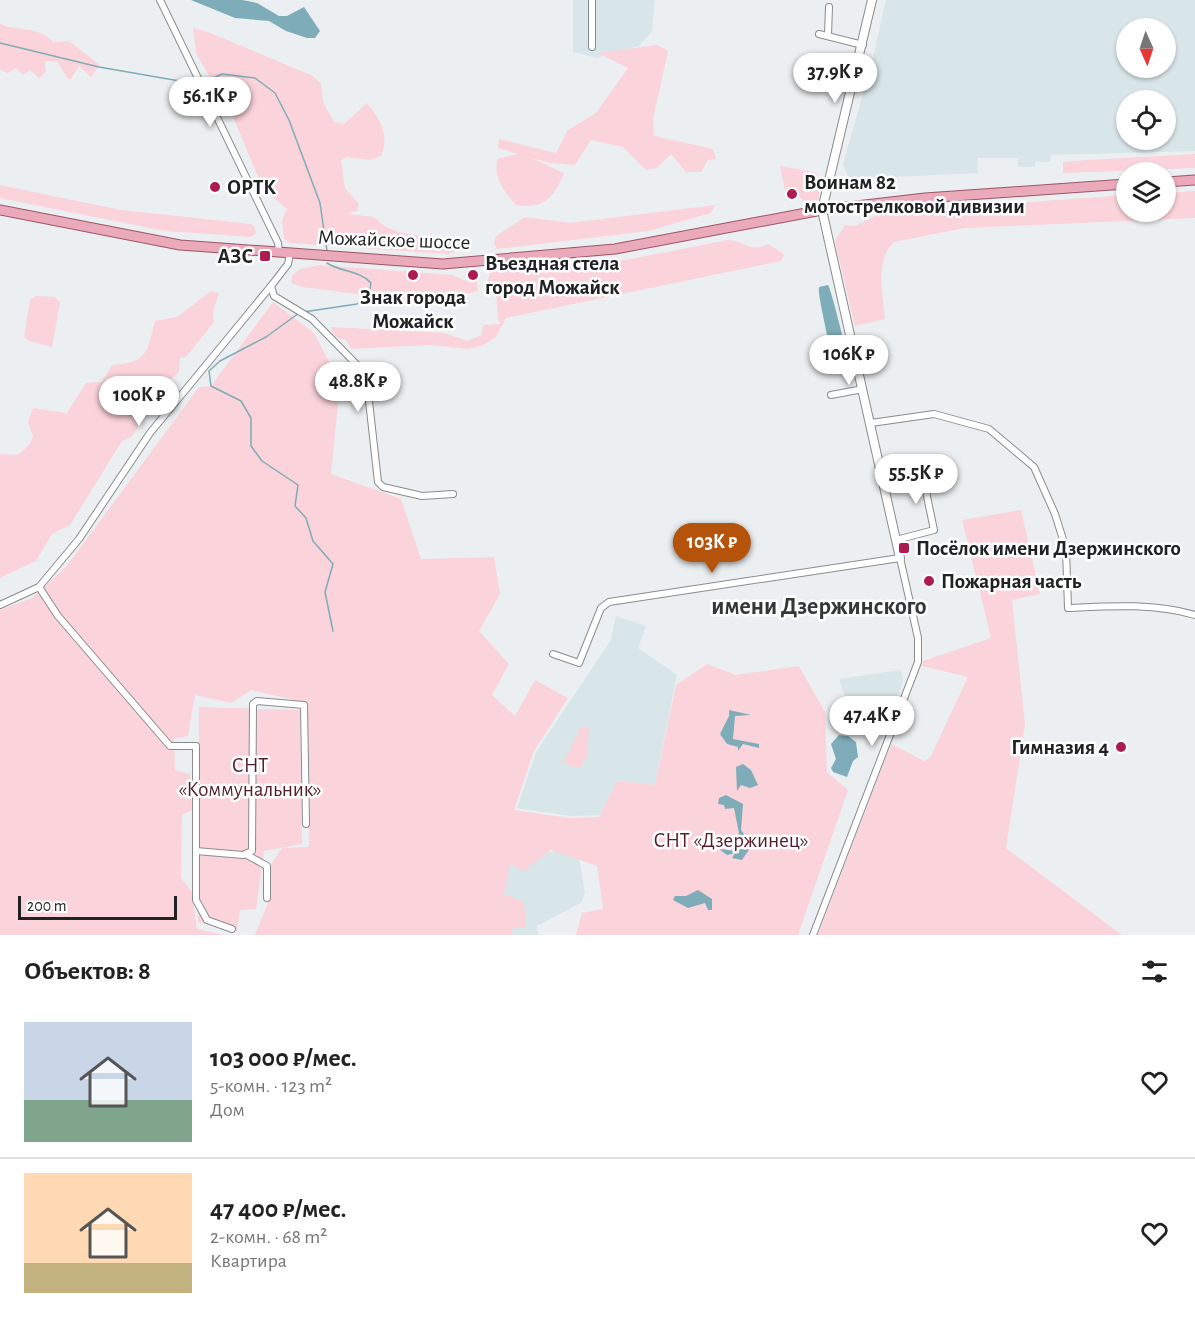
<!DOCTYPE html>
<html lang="ru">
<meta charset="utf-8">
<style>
body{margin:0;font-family:"Alegreya Sans",sans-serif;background:#f2f2f2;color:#222;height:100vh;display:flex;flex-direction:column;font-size:22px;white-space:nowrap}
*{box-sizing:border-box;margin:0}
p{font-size:20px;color:#767676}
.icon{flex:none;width:33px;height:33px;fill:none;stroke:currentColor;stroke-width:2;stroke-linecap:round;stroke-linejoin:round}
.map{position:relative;height:935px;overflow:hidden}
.panel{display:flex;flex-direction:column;background:#fff;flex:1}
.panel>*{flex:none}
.needle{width:39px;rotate:177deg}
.controls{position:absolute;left:1116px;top:18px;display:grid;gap:12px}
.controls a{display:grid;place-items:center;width:60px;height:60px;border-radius:50%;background:#fff;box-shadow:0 2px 4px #0004;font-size:30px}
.scale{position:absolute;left:18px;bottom:15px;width:159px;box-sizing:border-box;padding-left:6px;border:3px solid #212223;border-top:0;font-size:16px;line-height:21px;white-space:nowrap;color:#212223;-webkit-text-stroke:4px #fff;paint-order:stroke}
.price{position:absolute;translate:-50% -51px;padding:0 14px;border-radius:21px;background:#fff;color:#222;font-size:20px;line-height:39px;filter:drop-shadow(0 2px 3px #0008)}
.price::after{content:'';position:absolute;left:50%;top:36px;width:18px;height:14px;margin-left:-9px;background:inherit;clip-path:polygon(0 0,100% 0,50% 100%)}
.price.active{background:#b45309;color:#fff}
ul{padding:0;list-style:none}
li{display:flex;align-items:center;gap:18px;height:150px;padding:0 24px}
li+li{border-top:2px solid #e0e0e0}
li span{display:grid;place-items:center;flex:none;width:168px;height:120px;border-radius:0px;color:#555}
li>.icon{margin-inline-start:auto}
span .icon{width:72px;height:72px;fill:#fffc;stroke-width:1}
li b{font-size:26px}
h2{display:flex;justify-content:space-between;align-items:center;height:72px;padding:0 24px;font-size:26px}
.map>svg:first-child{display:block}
.built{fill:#d9e6e9;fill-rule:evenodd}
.green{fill:#fbd3da}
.water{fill:#7eacb8}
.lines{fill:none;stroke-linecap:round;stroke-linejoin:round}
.stream{stroke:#7eacb8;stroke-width:1.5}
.minor-casing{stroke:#898c8d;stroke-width:8}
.tertiary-casing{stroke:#898c8d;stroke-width:10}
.primary-casing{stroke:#9c5567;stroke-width:11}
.minor{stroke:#fff;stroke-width:6}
.tertiary{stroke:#fff;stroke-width:8}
.primary{stroke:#ebaab9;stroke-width:9}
.poi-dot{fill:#ad1c51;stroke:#fff;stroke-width:2}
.labels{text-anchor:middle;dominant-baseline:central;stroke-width:5;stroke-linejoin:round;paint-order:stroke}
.poi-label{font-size:21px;font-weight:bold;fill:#212223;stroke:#fff;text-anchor:start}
.street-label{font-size:21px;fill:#212223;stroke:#fff}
.park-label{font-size:21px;fill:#541e2c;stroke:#fff}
.quarter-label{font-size:24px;font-weight:bold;fill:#343738;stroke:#fff}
</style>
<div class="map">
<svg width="1195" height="935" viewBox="0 0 1195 935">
<rect width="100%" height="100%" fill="#eceff1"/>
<g class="built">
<path d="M 573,0 L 655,0 L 652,31 L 639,46 L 597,58 L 573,52 Z"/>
<path d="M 886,0 L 1195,0 L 1195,151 L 1051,155 L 1050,162 L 1035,162 L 1035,167 L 1018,167 L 1018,158 L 977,158 L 978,173 L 849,179 L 843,164 L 872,62 ZM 1126,28 L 1166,28 L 1166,68 L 1126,68 ZM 1166,100 L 1166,140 L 1126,140 L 1126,100 Z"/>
<path d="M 616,616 L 646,626 L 638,648 L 677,675 L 655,785 L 617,781 L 600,815 L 570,816 L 517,808 L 536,752 L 611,640 Z"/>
<path d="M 901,670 L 903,680 L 895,708 L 848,706 L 839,679 Z"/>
<path d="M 577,847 L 585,892 L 582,902 L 537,926 L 538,935 L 509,935 L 499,861 Z"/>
</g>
<g class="green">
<path d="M 0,24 C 17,32 39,25 53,42 L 69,41 L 100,65 L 91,77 L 79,66 L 71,79 L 68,79 L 57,61 L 45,61 L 46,72 L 39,78 L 30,70 L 23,75 L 16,68 L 8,73 L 0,70 Z"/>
<path d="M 193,28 L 208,32 L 313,76 L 321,84 L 323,102 L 334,122 L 344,124 L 367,103 C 380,119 390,135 381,156 L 370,160 L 346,157 L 341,161 L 345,188 L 359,204 L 357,211 L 347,214 L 374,217 C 400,244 430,230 462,242 L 460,250 L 449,254 L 290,243 L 284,239 L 282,220 L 287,209 L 263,189 L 234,119 L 196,53 Z"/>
<path d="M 657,45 L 668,51 L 653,119 L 654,136 L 713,149 L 716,159 L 708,160 L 701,172 L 686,172 L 671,154 L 657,168 L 646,170 L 623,147 L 591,140 L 575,165 L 551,163 L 531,158 L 564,173 C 554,198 544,209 516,205 C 503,190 494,179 497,159 L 518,154 L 498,148 L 499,139 L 556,153 L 568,130 L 596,113 L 628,68 L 598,53 Z"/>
<path d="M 1195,154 L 1195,168 L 1063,173 L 1063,162 L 1071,161 Z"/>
<path d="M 780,166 L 815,172 L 820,178 L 819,199 L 809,206 L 796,193 L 787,191 L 787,200 Z"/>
<path d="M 0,185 L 121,210 L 251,224 L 255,227 L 256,233 L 251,237 L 165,231 L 0,198 Z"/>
<path d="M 1195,191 L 1195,218 L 964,228 L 894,242 C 874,261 883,294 885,319 L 855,326 L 835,241 L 845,225 L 855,226 L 881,213 L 1126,195 L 1126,212 L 1166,212 L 1166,193 Z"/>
<path d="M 715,205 L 711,213 L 648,231 L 497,249 L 494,243 L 496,236 L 525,217 L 570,223 Z"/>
<path d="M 728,240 C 746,241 749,253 768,244 L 784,254 L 781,261 L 506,318 L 496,337 L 482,346 L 467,349 L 430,345 L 351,349 L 346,340 C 337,338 332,336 331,327 L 444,333 L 468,341 L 481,335 L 483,325 L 501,324 L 498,320 L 496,293 L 486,287 L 490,272 L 625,260 Z"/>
<path d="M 319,265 L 452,275 L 471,283 L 476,277 L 478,291 C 420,305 360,294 302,287 L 291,283 L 292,275 L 300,269 Z"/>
<path d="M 211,291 L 219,293 L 213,311 L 214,322 L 186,357 L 180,358 L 179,372 L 161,388 L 159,399 L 131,437 L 122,441 L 70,525 L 52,534 L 36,561 L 0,578 L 0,454 L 18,455 L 30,444 L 33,436 L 28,422 L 33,408 L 67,413 L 86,383 L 102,382 L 112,365 C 148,363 147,352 155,321 L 177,317 Z"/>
<path d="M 36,296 L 54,297 L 60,302 L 52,347 L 29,341 L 24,337 L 30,300 Z"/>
<path d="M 273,302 L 314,333 L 329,362 L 339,394 L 331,474 L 401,499 L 421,559 L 494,557 L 500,594 L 479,631 L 509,664 L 492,695 L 515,716 L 535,680 L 568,698 L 534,751 L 514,810 L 569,818 L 599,817 L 617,781 L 655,785 L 676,685 L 707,664 L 736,675 L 799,666 L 825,712 L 827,772 L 848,790 L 798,935 L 576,935 L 582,913 L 603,909 L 597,866 L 551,850 L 524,871 L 510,864 L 504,894 L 524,902 L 526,927 L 513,927 L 512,935 L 255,935 L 270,898 L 270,866 L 282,848 L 309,847 L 308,703 L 251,690 L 231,703 L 195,695 L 188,736 L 174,739 L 175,770 L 190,774 L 192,810 L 182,815 L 181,878 L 192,892 L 197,929 L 224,935 L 0,935 L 0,610 L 32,598 L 66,567 L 199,387 L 211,386 Z"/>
<path d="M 1021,510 L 1040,594 L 1012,600 L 1025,725 L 1006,848 L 1122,935 L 818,935 L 891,744 L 924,761 L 930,758 L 968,677 L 922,666 L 923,661 L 991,638 L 962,520 Z"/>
<path d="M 199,707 L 300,710 L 302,844 L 264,851 L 256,909 L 240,910 L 237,931 L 198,922 Z"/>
<path d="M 581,727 L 589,728 L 587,755 L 580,768 L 570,766 L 564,761 Z"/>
</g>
<g class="water">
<path d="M 191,0 L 242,0 L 257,3 L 279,16 L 287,16 L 304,7 L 320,31 L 315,38 L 307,38 L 286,31 L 269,21 L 235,18 Z"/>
<path d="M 828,285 C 831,289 842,335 845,345 L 844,352 L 839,356 L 830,352 C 829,340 817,293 819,287 Z"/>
<path d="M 729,710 L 751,715 L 735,716 L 733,739 L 759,744 L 759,748 L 743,744 L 738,751 L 738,747 L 727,744 L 720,734 L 729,716 Z"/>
<path d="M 839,735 L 848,736 L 856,742 L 858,757 L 853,761 L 847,777 L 833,772 L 831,768 L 836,759 L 831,744 Z"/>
<path d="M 743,764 L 751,770 L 758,785 L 750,788 L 741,785 L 737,791 L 736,767 Z"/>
<path d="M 726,795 L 743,804 L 741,830 L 747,838 L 750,848 L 742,860 L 732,858 L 735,853 L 727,855 L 719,849 L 736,851 L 743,845 L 735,839 L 739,833 L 734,808 L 725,809 L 724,805 L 718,804 L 719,798 Z"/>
<path d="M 698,890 L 712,899 L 712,910 L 708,910 L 705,903 L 688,908 L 673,900 L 675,896 L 686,896 Z"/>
</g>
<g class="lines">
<g class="stream">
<path d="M 0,43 L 99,67 L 197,84"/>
<path d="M 202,83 L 222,74 L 255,78 L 275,93 L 289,120 L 320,203 L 327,251"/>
<path d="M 303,312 L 357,304 L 369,295 L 371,283 C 361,271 341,272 327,263"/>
<path d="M 299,313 L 266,337 L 220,361 L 209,371 L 211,386 L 241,401 L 251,418 L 251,446 L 262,461 L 298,485 L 295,506 L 306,518 L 313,541 L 333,564 L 325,592 L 333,631"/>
</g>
<g class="minor-casing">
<g id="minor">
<path d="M 160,0 L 278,243 L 279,253"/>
<path d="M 819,34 L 863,45"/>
<path d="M 828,35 L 829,7"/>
<path d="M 592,47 L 592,0"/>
<path d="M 271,286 L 274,296 L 312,319 L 366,374 L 378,482 L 383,487 L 422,496 L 453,494"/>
<path d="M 831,395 L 863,389"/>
<path d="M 871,423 L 934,414 L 989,429 L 1034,467 L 1055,514 L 1066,549 L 1068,608 C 1110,606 1154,603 1195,615"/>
<path d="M 896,540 L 934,530 L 919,458"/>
<path d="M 39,587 L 58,616 L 170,746 L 196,746 L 196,900 L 207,920 L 232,929"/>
<path d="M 0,605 L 39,587 L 79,539 L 150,433 L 271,286 L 288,264 L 290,254"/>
<path d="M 553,654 L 579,663 L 601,608 L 609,602 L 900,558 L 918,638 L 918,662 L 813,935"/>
<path d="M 196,851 L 243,855 L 252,851 L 253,704 L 257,701 L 304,705 L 306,824"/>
<path d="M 247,855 L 267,866 L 267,898"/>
</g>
</g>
<g class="tertiary-casing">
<path id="tertiary" d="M 872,0 L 822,210 L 900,558"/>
</g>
<g class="primary-casing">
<g id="primary">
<path d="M 1166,182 L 1195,180"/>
<path d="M 0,210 L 180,245 L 443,264 L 615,249 L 822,210 L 925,198 L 1126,184"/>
</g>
</g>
<use href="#minor" class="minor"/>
<use href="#tertiary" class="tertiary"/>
<use href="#primary" class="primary"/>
</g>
<g class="poi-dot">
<circle cx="215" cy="187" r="6"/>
<circle cx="792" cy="194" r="6"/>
<rect x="259" y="250" width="12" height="12" rx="3"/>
<circle cx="413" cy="275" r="6"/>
<circle cx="473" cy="275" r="6"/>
<rect x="898" y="542" width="12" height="12" rx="3"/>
<circle cx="929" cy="581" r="6"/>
<circle cx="1121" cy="747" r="6"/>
</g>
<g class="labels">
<g class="poi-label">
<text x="804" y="182">Воинам 82<tspan x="804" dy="24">мотострелковой дивизии</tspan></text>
<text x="227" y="187">ОРТК</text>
<text x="253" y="256" text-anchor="end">АЗС</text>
<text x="485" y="263">Въездная стела<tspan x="485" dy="24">город Можайск</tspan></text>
<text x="413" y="297" text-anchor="middle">Знак города<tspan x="413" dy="24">Можайск</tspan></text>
<text x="916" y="548">Посёлок имени Дзержинского</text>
<text x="941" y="581">Пожарная часть</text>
<text x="1109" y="747" text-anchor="end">Гимназия 4</text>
</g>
<g class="street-label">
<text transform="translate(394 240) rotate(2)">Можайское шоссе</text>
</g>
<g class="park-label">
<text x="250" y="765">СНТ<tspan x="250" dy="24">«Коммунальник»</tspan></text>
<text x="731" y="840">СНТ «Дзержинец»</text>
</g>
<g class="quarter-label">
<text x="819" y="607">имени Дзержинского</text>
</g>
</g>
</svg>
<div class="controls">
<a><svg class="needle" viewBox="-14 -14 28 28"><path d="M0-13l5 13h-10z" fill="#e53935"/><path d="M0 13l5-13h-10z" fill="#767676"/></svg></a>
<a><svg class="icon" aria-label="locate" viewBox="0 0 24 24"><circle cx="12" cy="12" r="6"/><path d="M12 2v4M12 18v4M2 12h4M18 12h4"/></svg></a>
<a><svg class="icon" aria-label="layers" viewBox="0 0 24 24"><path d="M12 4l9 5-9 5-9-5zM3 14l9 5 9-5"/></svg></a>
</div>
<div class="scale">200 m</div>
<b class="price" style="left:835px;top:104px">37.9K ₽</b>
<b class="price" style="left:210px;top:128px">56.1K ₽</b>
<b class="price" style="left:849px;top:386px">106K ₽</b>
<b class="price" style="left:358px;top:413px">48.8K ₽</b>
<b class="price" style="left:139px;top:427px">100K ₽</b>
<b class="price" style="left:916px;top:505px">55.5K ₽</b>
<b class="price active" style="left:712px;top:574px">103K ₽</b>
<b class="price" style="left:872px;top:747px">47.4K ₽</b>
</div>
<section class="panel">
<h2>Объектов: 8<svg class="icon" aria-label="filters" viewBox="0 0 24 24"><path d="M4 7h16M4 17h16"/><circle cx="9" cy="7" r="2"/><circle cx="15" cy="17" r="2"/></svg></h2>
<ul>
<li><span style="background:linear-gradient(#c9d6e8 65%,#7fa58c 0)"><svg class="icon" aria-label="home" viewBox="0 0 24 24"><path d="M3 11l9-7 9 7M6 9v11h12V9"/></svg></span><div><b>103 000 ₽/мес.</b><p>5-комн. · 123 m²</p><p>Дом</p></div><svg class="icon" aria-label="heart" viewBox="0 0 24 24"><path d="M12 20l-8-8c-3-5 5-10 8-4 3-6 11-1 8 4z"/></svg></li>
<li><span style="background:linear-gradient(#ffd9b3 75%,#c2b280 0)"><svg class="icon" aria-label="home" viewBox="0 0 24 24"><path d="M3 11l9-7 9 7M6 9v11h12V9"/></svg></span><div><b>47 400 ₽/мес.</b><p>2-комн. · 68 m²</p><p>Квартира</p></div><svg class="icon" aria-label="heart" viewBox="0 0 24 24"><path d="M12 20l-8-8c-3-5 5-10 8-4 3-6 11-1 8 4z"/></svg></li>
</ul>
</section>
